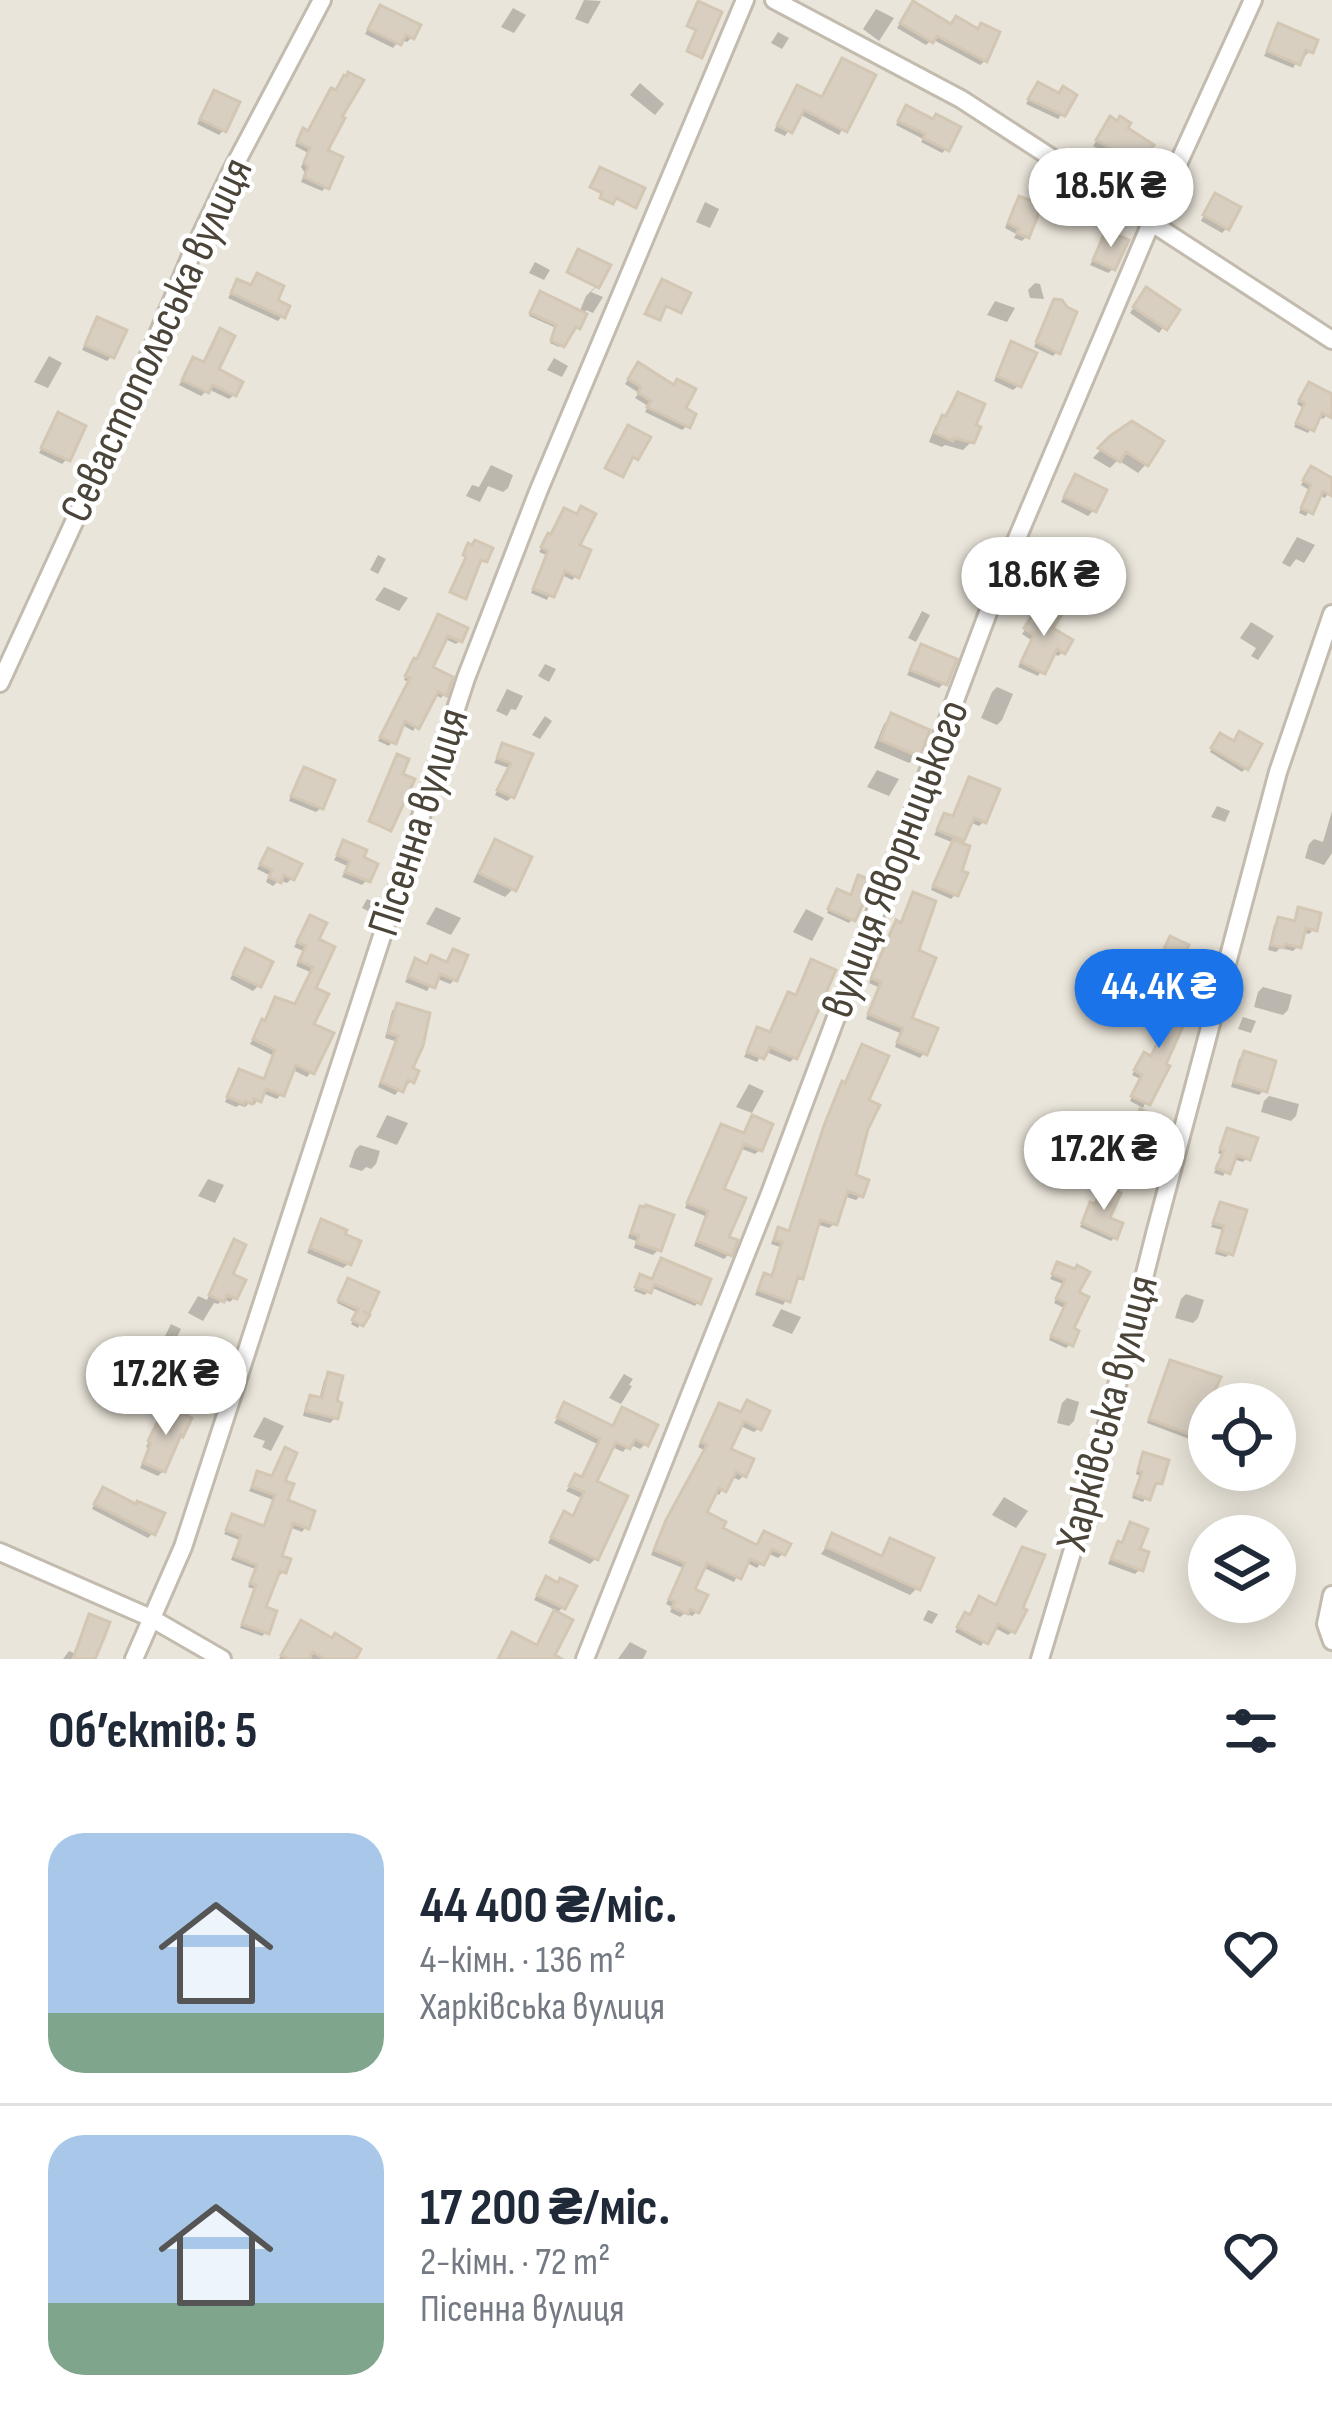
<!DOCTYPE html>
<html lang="uk">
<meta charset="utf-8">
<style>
body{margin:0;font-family:"Sofia Sans Condensed",sans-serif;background:#f2f2f3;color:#1f2937;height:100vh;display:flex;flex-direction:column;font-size:45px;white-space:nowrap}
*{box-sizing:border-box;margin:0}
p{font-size:39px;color:#747a83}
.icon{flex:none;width:66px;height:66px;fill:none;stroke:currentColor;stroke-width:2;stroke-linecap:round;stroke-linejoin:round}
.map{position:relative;height:1659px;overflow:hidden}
.details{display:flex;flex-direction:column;background:#fff;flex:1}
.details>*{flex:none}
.buttons{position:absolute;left:1188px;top:1383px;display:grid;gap:24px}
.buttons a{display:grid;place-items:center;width:108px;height:108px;border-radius:50%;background:#fff;box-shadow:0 6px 30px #0003;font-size:60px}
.price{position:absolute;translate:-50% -102px;padding:0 27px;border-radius:42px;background:#fff;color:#222;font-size:39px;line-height:78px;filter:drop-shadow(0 3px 6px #0008)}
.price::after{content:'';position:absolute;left:50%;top:72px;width:36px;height:27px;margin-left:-18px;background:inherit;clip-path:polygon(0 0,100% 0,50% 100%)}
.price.active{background:#1a73e8;color:#fff}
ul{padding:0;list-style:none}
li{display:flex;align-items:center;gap:36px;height:300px;padding:0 48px}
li+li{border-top:3px solid #e0e1e3}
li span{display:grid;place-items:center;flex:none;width:336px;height:240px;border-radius:36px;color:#555}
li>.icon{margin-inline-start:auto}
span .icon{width:144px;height:144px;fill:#fffc;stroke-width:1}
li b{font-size:51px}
h2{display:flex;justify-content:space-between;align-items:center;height:144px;padding:0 48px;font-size:51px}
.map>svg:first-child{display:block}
.residential{fill:#eae5da;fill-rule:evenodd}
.shadow{fill:#0003}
.building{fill:#d8cfc1;stroke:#d3c7b4;stroke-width:3}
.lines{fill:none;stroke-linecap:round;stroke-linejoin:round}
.street-casing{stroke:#c2bbae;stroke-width:22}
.street{stroke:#fff;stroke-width:16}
.labels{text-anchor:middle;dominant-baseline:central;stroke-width:9;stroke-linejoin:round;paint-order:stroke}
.street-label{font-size:45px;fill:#4b4439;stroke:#fff}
</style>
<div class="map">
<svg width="1332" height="1659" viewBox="0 0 1332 1659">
<rect width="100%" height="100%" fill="#f6f3ec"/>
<path class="residential" d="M 0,0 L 1332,0 L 1332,1659 L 0,1659 ZM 1209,1404 L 1275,1404 L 1275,1470 L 1209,1470 ZM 1209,1536 L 1275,1536 L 1275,1602 L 1209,1602 Z"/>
<g class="shadow">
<path d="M 584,0 L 601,1 L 588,24 L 575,19 Z"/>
<path d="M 513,8 L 526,15 L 514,33 L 501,27 Z"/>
<path d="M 876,9 L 894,18 L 879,41 L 863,29 Z"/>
<path d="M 909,9 L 985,61 L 980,65 L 932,39 L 926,45 L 897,28 Z"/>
<path d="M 376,13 L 412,37 L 407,42 L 400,39 L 393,48 L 365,34 Z"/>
<path d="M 1279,27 L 1310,51 L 1305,56 L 1301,54 L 1293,68 L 1264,56 Z"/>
<path d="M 778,32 L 789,38 L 782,49 L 771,43 Z"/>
<path d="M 872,77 L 839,135 L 799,114 L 785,136 L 774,131 L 793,93 L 821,100 Z"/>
<path d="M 640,83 L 664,104 L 655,115 L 630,95 Z"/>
<path d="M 1033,90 L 1062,114 L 1058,119 L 1026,104 Z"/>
<path d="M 214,93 L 224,130 L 219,135 L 197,124 Z"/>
<path d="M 902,113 L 946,149 L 942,153 L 921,142 L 923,139 L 896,125 Z"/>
<path d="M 1117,124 L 1124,129 L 1138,164 L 1134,169 L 1093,146 L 1106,125 Z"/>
<path d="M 300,136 L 324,151 L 326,187 L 322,191 L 301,182 L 305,173 L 301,167 L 308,153 L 295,146 Z"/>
<path d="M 1019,199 L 1027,236 L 1022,241 L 1014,238 L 1016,234 L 1005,228 L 1014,204 Z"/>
<path d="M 705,202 L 719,209 L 710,228 L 696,222 Z"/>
<path d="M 1211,202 L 1227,228 L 1222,233 L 1201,221 Z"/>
<path d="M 1107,234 L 1113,269 L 1108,273 L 1090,265 Z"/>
<path d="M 578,254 L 597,286 L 591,292 L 603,297 L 593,313 L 586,310 L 578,327 L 575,329 L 572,328 L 559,347 L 550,343 L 556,328 L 529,316 L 538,298 L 579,313 L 586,296 L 595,287 L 568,274 Z"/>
<path d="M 535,262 L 550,270 L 544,280 L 529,273 Z"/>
<path d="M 257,277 L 282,316 L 278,321 L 228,298 L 238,282 L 250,288 Z"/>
<path d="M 1035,283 L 1040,284 L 1044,299 L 1030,298 L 1028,290 Z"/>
<path d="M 1142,295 L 1176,310 L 1159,333 L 1130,313 Z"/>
<path d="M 995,301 L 1015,308 L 1007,322 L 987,315 Z"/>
<path d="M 1055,302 L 1057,352 L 1053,356 L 1034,347 L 1051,307 Z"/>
<path d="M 98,320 L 112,356 L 107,361 L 82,350 Z"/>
<path d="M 221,332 L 216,371 L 234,395 L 229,399 L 208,389 L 201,396 L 179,385 L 194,360 L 203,365 Z"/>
<path d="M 1012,345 L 1018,386 L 1013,390 L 994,381 L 1007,350 Z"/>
<path d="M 49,356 L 62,363 L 48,388 L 34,382 Z"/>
<path d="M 554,358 L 568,366 L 562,377 L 547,370 Z"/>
<path d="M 634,371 L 682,410 L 687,426 L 682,430 L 645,412 L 648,406 L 635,398 L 639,393 L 625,384 Z"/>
<path d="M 1305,389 L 1332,398 L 1332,405 L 1327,415 L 1323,419 L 1318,416 L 1308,433 L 1294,427 L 1303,408 L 1297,404 Z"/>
<path d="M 959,396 L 971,442 L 963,450 L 945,445 L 942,447 L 929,442 L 935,427 Z"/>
<path d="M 59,416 L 67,459 L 62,464 L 39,453 Z"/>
<path d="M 1112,438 L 1146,464 L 1138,473 L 1118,460 L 1110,468 L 1093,458 Z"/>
<path d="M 491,465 L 513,475 L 508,488 L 503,492 L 488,486 L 480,502 L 466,496 L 472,485 L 479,487 Z"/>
<path d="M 1307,474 L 1332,481 L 1332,488 L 1325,498 L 1318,495 L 1306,516 L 1299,513 L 1309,490 L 1301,485 Z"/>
<path d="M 1071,483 L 1093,511 L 1088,516 L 1061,502 Z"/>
<path d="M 548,536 L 576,547 L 576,576 L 572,580 L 560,574 L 547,600 L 531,593 L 546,555 L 539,552 Z"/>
<path d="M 1297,537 L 1315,545 L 1304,563 L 1296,559 L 1290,567 L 1282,563 Z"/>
<path d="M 378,555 L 386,559 L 378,574 L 370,570 Z"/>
<path d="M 384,587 L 408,598 L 399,611 L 375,600 Z"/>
<path d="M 922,611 L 930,615 L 916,642 L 908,638 Z"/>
<path d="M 1037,611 L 1063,652 L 1058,656 L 1052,652 L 1038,676 L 1018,667 L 1031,640 L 1022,634 Z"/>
<path d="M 435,622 L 459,641 L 456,644 L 443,638 L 429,668 L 444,694 L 441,698 L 434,694 L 413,731 L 401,724 L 389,746 L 378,741 L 409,682 L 404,680 L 411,665 L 416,662 Z"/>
<path d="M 1251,622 L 1274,636 L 1258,660 L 1251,656 L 1256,648 L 1240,638 Z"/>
<path d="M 921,647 L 944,683 L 939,688 L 907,675 Z"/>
<path d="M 545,664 L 556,669 L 549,682 L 538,676 Z"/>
<path d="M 997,687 L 1013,694 L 1002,720 L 997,725 L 981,718 L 992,692 Z"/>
<path d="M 507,689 L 523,696 L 516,710 L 511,709 L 507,716 L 496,711 Z"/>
<path d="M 545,716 L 552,721 L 540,739 L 532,735 Z"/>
<path d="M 892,716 L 918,755 L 909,763 L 874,748 L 884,724 Z"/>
<path d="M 1217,740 L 1246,768 L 1242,772 L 1210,752 Z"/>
<path d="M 503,746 L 529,755 L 512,797 L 507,801 L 495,795 L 509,768 L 494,763 Z"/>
<path d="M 304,770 L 321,808 L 316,812 L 289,801 L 299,775 Z"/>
<path d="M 877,770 L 899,779 L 889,796 L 867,787 Z"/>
<path d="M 970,780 L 984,821 L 979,826 L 969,822 L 962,839 L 956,845 L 955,895 L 951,899 L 931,890 L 949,848 L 954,843 L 934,835 L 945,816 L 951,819 L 965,785 Z"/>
<path d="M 1217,806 L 1230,811 L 1225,822 L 1211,817 Z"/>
<path d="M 1332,811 L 1332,853 L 1324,865 L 1305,858 L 1309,844 L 1314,839 L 1323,842 Z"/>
<path d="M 344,843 L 367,880 L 362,885 L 342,877 L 347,866 L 334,860 Z"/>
<path d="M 496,843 L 513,889 L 505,897 L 473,882 L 488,851 Z"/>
<path d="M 268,852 L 292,878 L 287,883 L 279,880 L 273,886 L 266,882 L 269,875 L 257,869 Z"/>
<path d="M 859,879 L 852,919 L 849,923 L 827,913 L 834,896 L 850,898 Z"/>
<path d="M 913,895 L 915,952 L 908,1019 L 924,1053 L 920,1058 L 895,1047 L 900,1033 L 866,1019 L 878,987 L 869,983 L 892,929 L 896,924 L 899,925 L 909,900 Z"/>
<path d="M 367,899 L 376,903 L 372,913 L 362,908 Z"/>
<path d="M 436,907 L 461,918 L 451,935 L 426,924 Z"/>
<path d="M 806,909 L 824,918 L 812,941 L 793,932 Z"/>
<path d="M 1299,911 L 1314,929 L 1309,934 L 1302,932 L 1298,946 L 1293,951 L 1280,948 L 1276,952 L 1268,950 L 1274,925 L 1279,920 L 1292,924 Z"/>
<path d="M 311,918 L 315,941 L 310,1025 L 311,1072 L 307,1077 L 291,1069 L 281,1094 L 277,1099 L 262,1093 L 254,1105 L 249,1103 L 245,1107 L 239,1105 L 236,1107 L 225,1102 L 240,1072 L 262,1082 L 272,1055 L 250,1044 L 276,1000 L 293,1007 L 310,972 L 296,966 L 303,951 L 294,947 Z"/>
<path d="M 1171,940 L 1181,956 L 1179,973 L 1174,978 L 1155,970 Z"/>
<path d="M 245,952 L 258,986 L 253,991 L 230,979 Z"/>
<path d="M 453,952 L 455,979 L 450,984 L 435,978 L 427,991 L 405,982 L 416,962 L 425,966 L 431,959 L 445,965 Z"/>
<path d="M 812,963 L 795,1057 L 790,1062 L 764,1051 L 757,1062 L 744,1057 L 758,1030 L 768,1035 L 784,1000 L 789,996 L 794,998 L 807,968 Z"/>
<path d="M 1263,987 L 1292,995 L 1288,1010 L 1283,1015 L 1254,1007 L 1258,992 Z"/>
<path d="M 1149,1005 L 1185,1015 L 1143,1108 L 1130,1101 L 1140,1079 L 1132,1075 L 1140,1060 L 1150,1059 L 1166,1027 L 1144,1016 Z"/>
<path d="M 397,1006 L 411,1081 L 406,1086 L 403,1085 L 395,1095 L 378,1087 L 395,1041 L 385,1038 L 392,1011 Z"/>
<path d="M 1243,1017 L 1256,1021 L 1251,1033 L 1238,1029 Z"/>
<path d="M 859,1052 L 865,1102 L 866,1128 L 852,1177 L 860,1196 L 856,1200 L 843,1196 L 834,1224 L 829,1228 L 816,1224 L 800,1277 L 783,1305 L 755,1295 L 760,1281 L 765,1276 L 770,1278 L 780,1247 L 771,1244 L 774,1236 L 779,1231 L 787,1234 L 821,1131 L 838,1089 L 844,1085 Z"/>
<path d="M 1244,1054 L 1264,1090 L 1259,1095 L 1231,1087 L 1239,1059 Z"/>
<path d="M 749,1084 L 764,1091 L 752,1113 L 736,1107 Z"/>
<path d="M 1269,1096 L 1299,1104 L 1296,1116 L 1291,1121 L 1261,1112 L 1264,1101 Z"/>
<path d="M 387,1115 L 408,1123 L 397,1145 L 376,1137 Z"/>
<path d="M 752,1119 L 760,1150 L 755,1154 L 739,1148 L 720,1190 L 729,1254 L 724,1259 L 694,1246 L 705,1216 L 685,1208 L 717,1133 L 742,1136 Z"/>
<path d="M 1228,1131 L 1247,1158 L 1243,1162 L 1233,1159 L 1223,1176 L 1214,1173 L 1222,1155 L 1218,1153 Z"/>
<path d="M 360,1145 L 380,1151 L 376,1164 L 371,1169 L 366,1167 L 362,1171 L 349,1167 L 355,1150 Z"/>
<path d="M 1091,1154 L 1111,1164 L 1099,1182 L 1079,1172 Z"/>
<path d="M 208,1179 L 224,1185 L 215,1203 L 198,1196 Z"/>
<path d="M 1221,1205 L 1230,1253 L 1226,1257 L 1215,1254 L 1222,1230 L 1211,1227 Z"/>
<path d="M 1094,1207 L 1106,1219 L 1114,1238 L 1111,1241 L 1080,1227 L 1088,1209 Z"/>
<path d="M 641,1209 L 658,1250 L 653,1255 L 634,1248 L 636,1241 L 628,1238 L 636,1214 Z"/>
<path d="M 322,1223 L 348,1264 L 343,1268 L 307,1253 L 317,1228 Z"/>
<path d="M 231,1247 L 229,1276 L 234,1298 L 230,1302 L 223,1299 L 218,1304 L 214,1303 L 203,1321 L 188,1313 L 198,1296 L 207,1300 Z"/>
<path d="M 1058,1265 L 1075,1294 L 1070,1330 L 1070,1344 L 1066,1348 L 1049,1340 L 1064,1308 L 1054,1303 L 1063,1284 L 1050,1279 Z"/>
<path d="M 641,1278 L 698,1302 L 695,1306 L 650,1287 L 645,1295 L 634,1291 Z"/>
<path d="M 345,1285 L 366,1312 L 358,1328 L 351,1324 L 358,1313 L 337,1303 Z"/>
<path d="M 1186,1294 L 1204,1300 L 1198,1318 L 1193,1323 L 1175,1318 L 1181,1299 Z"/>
<path d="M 781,1309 L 801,1317 L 792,1334 L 772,1326 Z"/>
<path d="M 171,1324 L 181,1329 L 173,1345 L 163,1340 Z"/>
<path d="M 202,1350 L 221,1359 L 207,1384 L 187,1375 Z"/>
<path d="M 1171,1363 L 1204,1413 L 1209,1415 L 1209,1441 L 1205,1445 L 1147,1423 L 1167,1367 Z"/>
<path d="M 624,1374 L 633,1379 L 629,1385 L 632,1386 L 621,1404 L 609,1398 Z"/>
<path d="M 329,1376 L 335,1418 L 330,1423 L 303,1416 L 306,1403 L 311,1398 L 319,1400 L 324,1380 Z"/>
<path d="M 1067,1398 L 1079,1402 L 1074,1421 L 1069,1426 L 1057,1423 L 1062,1403 Z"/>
<path d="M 747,1403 L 759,1428 L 754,1432 L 738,1425 L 727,1450 L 743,1476 L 739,1480 L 730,1476 L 719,1495 L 714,1492 L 703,1513 L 719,1530 L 756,1548 L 760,1539 L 783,1554 L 778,1558 L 767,1553 L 757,1568 L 745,1562 L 734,1582 L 702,1567 L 691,1590 L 697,1612 L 692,1616 L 685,1613 L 680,1617 L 670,1612 L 672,1607 L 666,1604 L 683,1568 L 651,1555 L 663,1527 L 704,1450 L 698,1447 L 715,1411 L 739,1415 Z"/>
<path d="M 565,1406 L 611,1429 L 623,1410 L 645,1444 L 640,1449 L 629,1444 L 623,1452 L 610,1446 L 593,1482 L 596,1558 L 590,1564 L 548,1543 L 560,1520 L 572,1518 L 581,1498 L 566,1491 L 576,1478 L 580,1480 L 597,1444 L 554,1423 Z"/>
<path d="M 166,1408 L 163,1471 L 158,1476 L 140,1468 L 149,1448 L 146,1447 Z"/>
<path d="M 264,1417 L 284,1426 L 271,1451 L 262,1447 L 265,1441 L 253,1437 Z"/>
<path d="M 1144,1456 L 1159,1483 L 1155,1487 L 1152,1486 L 1143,1502 L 1132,1498 L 1140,1476 L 1136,1474 L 1140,1460 Z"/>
<path d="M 258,1474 L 281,1483 L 284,1502 L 306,1527 L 302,1532 L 289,1527 L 279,1558 L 283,1572 L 279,1576 L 275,1574 L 262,1609 L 266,1632 L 262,1636 L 240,1628 L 254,1589 L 248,1587 L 255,1569 L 231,1560 L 239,1540 L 224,1534 L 233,1518 L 262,1529 L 273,1500 L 249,1491 Z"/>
<path d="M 99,1495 L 153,1533 L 148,1538 L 92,1509 Z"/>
<path d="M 1004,1497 L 1028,1511 L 1016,1528 L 992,1515 Z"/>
<path d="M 1131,1526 L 1140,1569 L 1135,1574 L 1108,1564 L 1114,1549 L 1120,1545 Z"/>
<path d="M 833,1537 L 879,1558 L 891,1541 L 917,1588 L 910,1595 L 821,1554 Z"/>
<path d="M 1018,1555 L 1013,1631 L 1008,1635 L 993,1627 L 981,1646 L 955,1632 L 961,1620 L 969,1618 L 979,1600 L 995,1607 Z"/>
<path d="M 546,1580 L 563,1607 L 555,1615 L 550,1659 L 497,1659 L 513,1635 L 535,1648 L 548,1620 L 557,1611 L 534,1600 Z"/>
<path d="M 928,1610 L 938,1614 L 932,1624 L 923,1620 Z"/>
<path d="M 90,1618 L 91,1659 L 63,1659 L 69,1651 L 74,1653 L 85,1623 Z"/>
<path d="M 297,1628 L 353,1657 L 356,1659 L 312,1659 L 307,1656 L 305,1659 L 279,1659 Z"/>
<path d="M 630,1642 L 647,1651 L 643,1659 L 618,1659 Z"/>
</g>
<g class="building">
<path d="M 698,1 L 722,12 L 702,58 L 687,51 L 696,30 L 687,26 Z"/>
<path d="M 913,1 L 951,24 L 956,16 L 978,29 L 981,23 L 1000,32 L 987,62 L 937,36 L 933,43 L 900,23 Z"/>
<path d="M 380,5 L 421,25 L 414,39 L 406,35 L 401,45 L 368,29 Z"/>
<path d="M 1278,23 L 1318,40 L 1313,53 L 1306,50 L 1300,65 L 1267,51 Z"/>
<path d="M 842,58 L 876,75 L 847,132 L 804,110 L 792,133 L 777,125 L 797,85 L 822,97 Z"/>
<path d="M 348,72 L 364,80 L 342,117 L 345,118 L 328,150 L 343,157 L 329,189 L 304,177 L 308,167 L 304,162 L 310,148 L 297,142 L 303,128 L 308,131 L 331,88 L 336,90 L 344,75 L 347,76 Z"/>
<path d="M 1038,82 L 1059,93 L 1063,86 L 1077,95 L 1065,116 L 1028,99 Z"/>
<path d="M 214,90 L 240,102 L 226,132 L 200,119 Z"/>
<path d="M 906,105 L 933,119 L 936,114 L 961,127 L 949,151 L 923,138 L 925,134 L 898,121 Z"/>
<path d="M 1110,116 L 1117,121 L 1120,116 L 1131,123 L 1128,128 L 1154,145 L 1141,166 L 1096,140 Z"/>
<path d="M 600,167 L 645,188 L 636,208 L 616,198 L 613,204 L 600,198 L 602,193 L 590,187 Z"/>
<path d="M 1215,193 L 1241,207 L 1229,230 L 1203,215 Z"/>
<path d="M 1019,196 L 1042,205 L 1029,238 L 1017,233 L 1019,229 L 1008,223 Z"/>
<path d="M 1106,230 L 1129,240 L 1115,270 L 1093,260 Z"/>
<path d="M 578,249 L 611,265 L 599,288 L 567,272 Z"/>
<path d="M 257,273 L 284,286 L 278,300 L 290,306 L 285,318 L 231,293 L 237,279 L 251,285 Z"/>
<path d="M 662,279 L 691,293 L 681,313 L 666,306 L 660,320 L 645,314 Z"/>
<path d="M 1146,287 L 1180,310 L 1167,330 L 1133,307 Z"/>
<path d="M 540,291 L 587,314 L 580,329 L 576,327 L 564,347 L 551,340 L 556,325 L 530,313 Z"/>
<path d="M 1054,299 L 1062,300 L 1067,307 L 1077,312 L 1060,354 L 1036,342 Z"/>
<path d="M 97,317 L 127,330 L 114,358 L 85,345 Z"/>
<path d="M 220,328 L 235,336 L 219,369 L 243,382 L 236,396 L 212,385 L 209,393 L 182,380 L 193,357 L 204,362 Z"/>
<path d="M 1011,341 L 1037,353 L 1021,387 L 997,376 Z"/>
<path d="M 638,362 L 674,385 L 677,379 L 696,389 L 686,408 L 696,414 L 690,428 L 647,407 L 651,401 L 638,393 L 641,387 L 628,379 Z"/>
<path d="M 1309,382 L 1332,394 L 1332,418 L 1322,413 L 1314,431 L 1296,423 L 1305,403 L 1299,400 Z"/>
<path d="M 958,392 L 985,404 L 976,425 L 981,427 L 974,443 L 954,438 L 953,441 L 935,433 L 942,415 L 946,416 Z"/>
<path d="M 58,412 L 86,426 L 70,461 L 41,448 Z"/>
<path d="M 1132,421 L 1164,441 L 1148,466 L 1126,452 L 1120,462 L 1098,448 L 1110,436 Z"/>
<path d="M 628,425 L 651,437 L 638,460 L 633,457 L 623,477 L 605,468 Z"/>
<path d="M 1311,466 L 1332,478 L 1332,496 L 1323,491 L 1313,514 L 1301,508 L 1311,485 L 1303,480 Z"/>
<path d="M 1075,474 L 1107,490 L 1096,512 L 1064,497 Z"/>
<path d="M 581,506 L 596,514 L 580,545 L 591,550 L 579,578 L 565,571 L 554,597 L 533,589 L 548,551 L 541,547 L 548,533 L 551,534 L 564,508 L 577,514 Z"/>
<path d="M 475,540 L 493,548 L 487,562 L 481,560 L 466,599 L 450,592 L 466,557 L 463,555 L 468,543 L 472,545 Z"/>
<path d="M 1041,602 L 1061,616 L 1053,628 L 1073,640 L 1065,654 L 1057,649 L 1045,674 L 1021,662 L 1034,635 L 1024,628 Z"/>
<path d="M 438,614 L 468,628 L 462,642 L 448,636 L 433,667 L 453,677 L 447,696 L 438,692 L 419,729 L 405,721 L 396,744 L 380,737 L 410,678 L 405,676 L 414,658 L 417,659 Z"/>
<path d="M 921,644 L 957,659 L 947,685 L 910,670 Z"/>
<path d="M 891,713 L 930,730 L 920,757 L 880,740 Z"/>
<path d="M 1239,731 L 1262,744 L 1248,770 L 1211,748 L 1220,733 L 1234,741 Z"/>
<path d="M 502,743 L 533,754 L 514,798 L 497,790 L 511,763 L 497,758 Z"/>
<path d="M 397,754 L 409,759 L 403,774 L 415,779 L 391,831 L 369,821 Z"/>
<path d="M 304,767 L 335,780 L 323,809 L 291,796 Z"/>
<path d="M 969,777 L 1000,789 L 986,823 L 974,818 L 964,841 L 937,830 L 944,813 L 953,816 Z"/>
<path d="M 495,839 L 532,857 L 516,891 L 479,873 Z"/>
<path d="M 343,840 L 367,850 L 364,857 L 378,864 L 370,882 L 345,872 L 350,861 L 337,855 Z"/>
<path d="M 953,840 L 970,846 L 962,871 L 968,873 L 958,896 L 933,886 Z"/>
<path d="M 268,848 L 302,864 L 294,880 L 284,875 L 281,883 L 269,877 L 272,870 L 260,864 Z"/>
<path d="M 858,875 L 874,881 L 855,921 L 828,909 L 837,889 L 851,895 Z"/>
<path d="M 913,892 L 936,901 L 919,950 L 936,958 L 912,1018 L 938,1028 L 927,1055 L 897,1042 L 903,1028 L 868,1014 L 881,982 L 871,978 L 896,920 L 901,923 Z"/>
<path d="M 1298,907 L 1321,913 L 1317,931 L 1306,928 L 1301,948 L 1285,944 L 1284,948 L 1271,945 L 1278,917 L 1295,921 Z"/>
<path d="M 310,915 L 327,923 L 319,939 L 335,947 L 316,988 L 329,994 L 314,1024 L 334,1033 L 314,1074 L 296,1065 L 284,1096 L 266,1089 L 261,1102 L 254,1099 L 252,1104 L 245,1101 L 244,1104 L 227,1097 L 239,1069 L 264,1079 L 275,1050 L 253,1039 L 262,1019 L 265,1021 L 275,997 L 295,1004 L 313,967 L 299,961 L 306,946 L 297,942 Z"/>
<path d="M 1170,936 L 1189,945 L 1185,954 L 1190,956 L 1181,975 L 1157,964 Z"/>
<path d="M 245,948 L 273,962 L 261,987 L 233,974 Z"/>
<path d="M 453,949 L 468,955 L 457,981 L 440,974 L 435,988 L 408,977 L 415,958 L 427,964 L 431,955 L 447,962 Z"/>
<path d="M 811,959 L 836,970 L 797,1059 L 770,1047 L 764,1059 L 747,1052 L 757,1027 L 770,1032 L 788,992 L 796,995 Z"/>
<path d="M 1152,997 L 1189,1013 L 1166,1064 L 1170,1066 L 1150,1105 L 1131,1096 L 1142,1075 L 1134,1070 L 1144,1052 L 1151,1056 L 1168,1022 L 1145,1012 Z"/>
<path d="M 397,1003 L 430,1013 L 423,1046 L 413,1068 L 419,1071 L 414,1083 L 408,1080 L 403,1092 L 381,1082 L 398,1036 L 388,1033 Z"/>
<path d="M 862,1044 L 889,1056 L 869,1100 L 880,1105 L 868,1129 L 856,1175 L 869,1180 L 863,1197 L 848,1191 L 837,1225 L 820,1220 L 803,1279 L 798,1277 L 790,1302 L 758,1290 L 764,1273 L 772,1276 L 782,1242 L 774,1240 L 778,1227 L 789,1231 L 825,1123 L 842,1081 L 845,1083 Z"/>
<path d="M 1244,1051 L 1276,1061 L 1267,1092 L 1234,1082 Z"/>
<path d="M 1140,1109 L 1162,1119 L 1156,1134 L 1149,1131 L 1139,1154 L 1124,1148 Z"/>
<path d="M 752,1115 L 773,1124 L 762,1151 L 744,1144 L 724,1189 L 746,1198 L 729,1237 L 738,1240 L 732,1256 L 697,1241 L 708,1211 L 687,1203 L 721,1124 L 744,1133 Z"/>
<path d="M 1227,1128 L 1258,1138 L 1250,1160 L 1237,1155 L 1230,1174 L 1216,1168 L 1224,1151 L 1220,1149 Z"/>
<path d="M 1104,1185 L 1121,1193 L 1110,1218 L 1123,1223 L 1117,1239 L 1082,1223 L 1090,1202 L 1095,1204 Z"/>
<path d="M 1220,1202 L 1247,1210 L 1233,1255 L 1217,1250 L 1224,1226 L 1213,1223 Z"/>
<path d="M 646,1205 L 674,1215 L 661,1251 L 637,1243 L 639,1236 L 631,1233 L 640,1206 L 646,1207 Z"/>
<path d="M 321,1219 L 347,1230 L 345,1234 L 361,1241 L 351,1265 L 310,1248 Z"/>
<path d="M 234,1239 L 246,1245 L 233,1274 L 246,1280 L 237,1299 L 227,1295 L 224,1302 L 209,1295 Z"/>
<path d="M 661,1258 L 711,1279 L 701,1304 L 654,1284 L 651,1293 L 635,1287 L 640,1274 L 652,1279 Z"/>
<path d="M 1057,1262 L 1075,1269 L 1077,1265 L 1090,1272 L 1079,1292 L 1089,1297 L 1074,1328 L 1079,1331 L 1073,1346 L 1051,1336 L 1066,1303 L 1056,1298 L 1065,1280 L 1052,1274 Z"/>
<path d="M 348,1278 L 379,1292 L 369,1314 L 363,1311 L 370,1315 L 363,1326 L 352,1320 L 358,1309 L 338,1300 Z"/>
<path d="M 1170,1360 L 1221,1377 L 1209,1404 L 1209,1441 L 1149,1419 Z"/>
<path d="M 328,1372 L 343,1376 L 337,1401 L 342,1403 L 338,1419 L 306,1411 L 310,1395 L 322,1398 Z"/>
<path d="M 747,1400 L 770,1411 L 761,1430 L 744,1421 L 731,1449 L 754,1459 L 746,1477 L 736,1472 L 726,1492 L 719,1488 L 707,1512 L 726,1522 L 723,1528 L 757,1545 L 764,1531 L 791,1544 L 785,1555 L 772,1549 L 764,1565 L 750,1559 L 741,1579 L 707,1563 L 695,1589 L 708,1595 L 699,1613 L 690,1609 L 688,1614 L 672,1607 L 675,1602 L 669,1599 L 685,1563 L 654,1550 L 666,1520 L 707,1445 L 701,1442 L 719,1403 L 741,1412 Z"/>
<path d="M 564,1402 L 613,1426 L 622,1407 L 658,1425 L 648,1446 L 635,1439 L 630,1449 L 616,1442 L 597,1481 L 628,1496 L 598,1560 L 551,1537 L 564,1511 L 573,1516 L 584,1492 L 569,1486 L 575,1474 L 582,1477 L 600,1439 L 557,1417 Z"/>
<path d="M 166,1405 L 192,1418 L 183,1437 L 181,1435 L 165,1472 L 143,1463 L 151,1443 L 148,1441 Z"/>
<path d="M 285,1447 L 297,1453 L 285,1481 L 294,1484 L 288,1500 L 315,1511 L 309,1529 L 293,1523 L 282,1556 L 291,1559 L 286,1573 L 280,1571 L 266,1607 L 277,1611 L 269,1634 L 242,1624 L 256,1585 L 250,1583 L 257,1565 L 234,1556 L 241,1536 L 226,1530 L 232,1514 L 264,1526 L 275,1495 L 252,1487 L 257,1471 L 272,1476 Z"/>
<path d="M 1143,1452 L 1169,1460 L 1162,1484 L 1156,1483 L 1150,1500 L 1134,1494 L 1142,1472 L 1138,1470 Z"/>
<path d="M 103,1487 L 136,1504 L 137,1501 L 165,1513 L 155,1535 L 94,1504 Z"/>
<path d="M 1130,1522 L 1148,1529 L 1140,1549 L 1149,1552 L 1143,1571 L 1111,1559 L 1118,1541 L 1122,1543 Z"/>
<path d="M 832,1533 L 882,1556 L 890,1538 L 934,1558 L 920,1590 L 826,1547 Z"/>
<path d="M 1022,1547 L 1045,1555 L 1023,1608 L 1027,1610 L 1015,1633 L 998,1624 L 988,1644 L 957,1627 L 965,1612 L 970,1615 L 979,1596 L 996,1605 Z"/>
<path d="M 546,1576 L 558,1583 L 560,1578 L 577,1586 L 565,1609 L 537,1595 Z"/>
<path d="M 554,1610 L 573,1620 L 555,1655 L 562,1659 L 498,1659 L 512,1632 L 537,1645 Z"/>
<path d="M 89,1614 L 110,1622 L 104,1638 L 95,1659 L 73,1659 Z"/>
<path d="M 301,1620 L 332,1638 L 335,1633 L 361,1649 L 356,1659 L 325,1659 L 313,1652 L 309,1659 L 289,1659 L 281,1655 Z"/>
</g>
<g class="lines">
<g class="street-casing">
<g id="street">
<path d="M 774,0 L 961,99 L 1332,340"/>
<path d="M 0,683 L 133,394 L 190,258 L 230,174 L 322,0"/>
<path d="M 0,1552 L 151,1618 L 222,1659"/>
<path d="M 1332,1595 L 1326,1624 L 1332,1641"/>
<path d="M 134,1659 L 183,1547 L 466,678 L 538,492 L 745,0"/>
<path d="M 585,1659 L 769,1196 L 1007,562 L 1151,223 L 1253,0"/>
<path d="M 1040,1659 L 1089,1496 L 1156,1230 L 1278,772 L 1332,614"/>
</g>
</g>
<use href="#street" class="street"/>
</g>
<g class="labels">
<g class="street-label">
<text transform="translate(157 340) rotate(-65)">Севастопольська вулиця</text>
<text transform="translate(419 822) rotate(-72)">Пісенна вулиця</text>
<text transform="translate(896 859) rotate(-69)">вулиця Яворницького</text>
<text transform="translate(1108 1413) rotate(-75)">Харківська вулиця</text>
</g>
</g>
</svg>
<div class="buttons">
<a><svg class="icon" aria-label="locate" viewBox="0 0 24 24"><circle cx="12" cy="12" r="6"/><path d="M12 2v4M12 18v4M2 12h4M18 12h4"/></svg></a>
<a><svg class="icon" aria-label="layers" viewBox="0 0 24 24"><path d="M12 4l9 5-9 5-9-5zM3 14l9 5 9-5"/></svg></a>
</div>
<b class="price" style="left:1111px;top:250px">18.5K ₴</b>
<b class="price" style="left:1044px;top:639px">18.6K ₴</b>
<b class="price active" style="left:1159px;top:1051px">44.4K ₴</b>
<b class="price" style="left:1104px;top:1213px">17.2K ₴</b>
<b class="price" style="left:166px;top:1438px">17.2K ₴</b>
</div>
<section class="details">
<h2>Об’єктів: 5<svg class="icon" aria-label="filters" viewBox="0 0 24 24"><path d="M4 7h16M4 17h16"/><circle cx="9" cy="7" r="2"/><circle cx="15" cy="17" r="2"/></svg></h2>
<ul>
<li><span style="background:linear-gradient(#a9c7e8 75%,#7fa58c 0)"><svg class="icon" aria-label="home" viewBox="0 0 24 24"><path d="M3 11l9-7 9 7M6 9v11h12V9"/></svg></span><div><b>44 400 ₴/міс.</b><p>4-кімн. · 136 m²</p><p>Харківська вулиця</p></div><svg class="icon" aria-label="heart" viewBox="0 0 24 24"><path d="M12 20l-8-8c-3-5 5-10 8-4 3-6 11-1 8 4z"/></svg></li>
<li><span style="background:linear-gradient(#a9c7e8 70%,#7fa58c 0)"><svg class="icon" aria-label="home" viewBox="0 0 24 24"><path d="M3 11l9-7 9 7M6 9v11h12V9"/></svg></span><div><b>17 200 ₴/міс.</b><p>2-кімн. · 72 m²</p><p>Пісенна вулиця</p></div><svg class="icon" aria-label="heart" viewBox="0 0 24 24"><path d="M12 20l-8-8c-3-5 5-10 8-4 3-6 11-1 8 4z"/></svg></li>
</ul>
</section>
